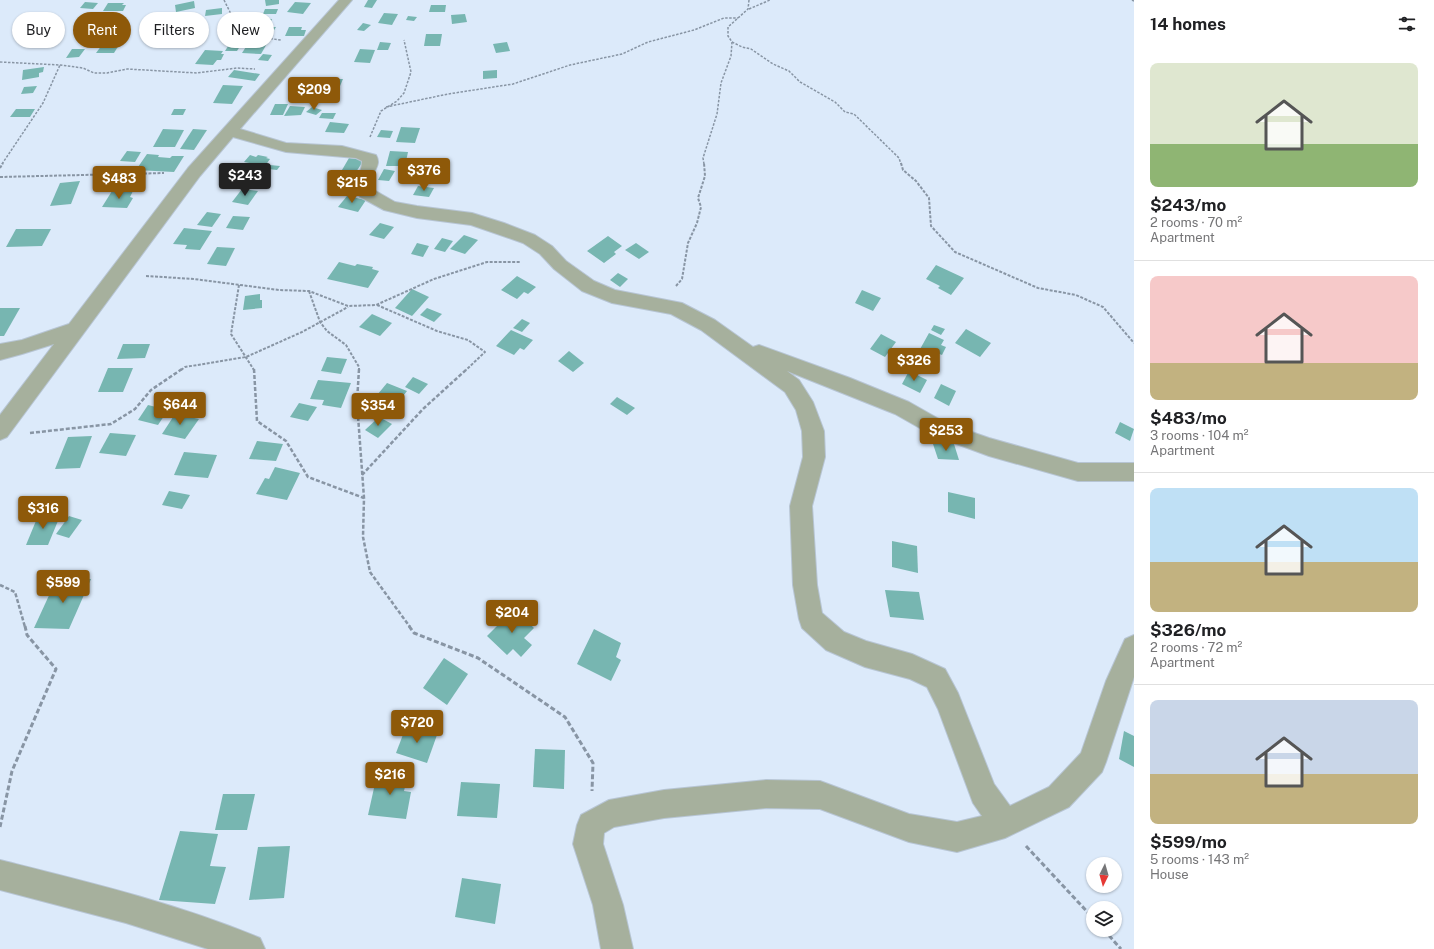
<!DOCTYPE html>
<meta charset="utf-8">
<style>
body{margin:0;font-family:"Public Sans",sans-serif;background:#f2f2f2;color:#202124;height:100vh;display:flex;flex-direction:column;font-size:15px;white-space:nowrap}
*{box-sizing:border-box;margin:0}
p{font-size:13px;color:#757577}
.icon{flex:none;width:22px;height:22px;fill:none;stroke:currentColor;stroke-width:2;stroke-linecap:round;stroke-linejoin:round}
.map{position:relative;flex:1;overflow:hidden}
.drawer{display:flex;flex-direction:column;background:#fff;width:300px}
.drawer>*{flex:none}
.guide{position:absolute;left:12px;top:12px;width:380px;height:36px;display:flex;gap:8px}
.needle{width:26px;rotate:185deg}
.tools{position:absolute;left:1086px;top:857px;display:grid;gap:8px}
.tools a{display:grid;place-items:center;width:36px;height:36px;border-radius:50%;background:#fff;box-shadow:0 1px 3px #0004;font-size:20px}
.price{position:absolute;translate:-50% -34px;padding:0 9px;border-radius:4px;background:#8e5909;color:#fff;font-size:13px;line-height:26px;filter:drop-shadow(0 1px 2px #0008)}
.price::after{content:'';position:absolute;left:50%;top:24px;width:12px;height:9px;margin-left:-6px;background:inherit;clip-path:polygon(0 0,100% 0,50% 100%)}
.price.on{background:#222;color:#fff}
ul{padding:0;list-style:none}
li{display:grid;align-content:center;gap:8px;height:212px;padding:0 16px}
li+li{border-top:1px solid #e0e0e0}
li span{display:grid;place-items:center;height:124px;border-radius:8px;color:#555}
li>.icon{margin-inline-start:auto}
span .icon{width:72px;height:72px;fill:#fffc;stroke-width:1}
li b{font-size:17px}
h2{display:flex;justify-content:space-between;align-items:center;height:48px;padding:0 16px;font-size:17px}
.chip{padding:0 14px;border-radius:18px;background:#fff;box-shadow:0 1px 3px #0004;font-size:14px;line-height:36px}
.chip.on{background:#8e5909;color:#fff}
main{display:flex;flex:1;min-height:0}
.map>svg:first-child{display:block}
.building{fill:#77b6b1}
.lines{fill:none;stroke-linecap:round;stroke-linejoin:round}
.street-casing{stroke:#b7c5d4;stroke-width:2}
.path-far3{stroke:#8895a4;stroke-width:1.5;stroke-dasharray:2.5 1.5;stroke-linecap:butt}
.path-far2{stroke:#8895a4;stroke-width:2;stroke-dasharray:3 1.5;stroke-linecap:butt}
.path-far1{stroke:#8895a4;stroke-width:2.5;stroke-dasharray:4 2;stroke-linecap:butt}
.path{stroke:#8895a4;stroke-width:3;stroke-dasharray:5 2.5;stroke-linecap:butt}
.street{fill:#a6b09d;fill-rule:evenodd}
</style>
<main>
<div class="map">
<svg width="1134" height="949" viewBox="0 0 1134 949">
<rect width="100%" height="100%" fill="#dceafa"/>
<g class="building">
<path d="M 265,0 L 279,0 L 279,4 L 266,6 Z"/>
<path d="M 368,0 L 377,0 L 372,8 L 364,7 Z"/>
<path d="M 194,1 L 195,8 L 176,12 L 175,5 Z"/>
<path d="M 85,2 L 98,3 L 93,9 L 80,8 Z"/>
<path d="M 295,2 L 311,3 L 303,14 L 287,12 Z"/>
<path d="M 108,3 L 124,3 L 122,5 L 126,5 L 123,11 L 103,11 Z"/>
<path d="M 431,5 L 446,5 L 445,12 L 429,12 Z"/>
<path d="M 222,8 L 222,14 L 205,16 L 206,10 Z"/>
<path d="M 265,9 L 278,9 L 276,14 L 263,14 Z"/>
<path d="M 384,13 L 398,14 L 392,25 L 378,23 Z"/>
<path d="M 465,14 L 467,22 L 452,24 L 451,15 Z"/>
<path d="M 191,16 L 193,23 L 176,26 L 176,18 Z"/>
<path d="M 408,16 L 417,17 L 414,21 L 406,20 Z"/>
<path d="M 259,19 L 272,19 L 270,24 L 257,24 Z"/>
<path d="M 363,23 L 371,25 L 364,31 L 357,30 Z"/>
<path d="M 260,27 L 276,27 L 271,35 L 256,34 Z"/>
<path d="M 289,27 L 302,27 L 301,30 L 306,30 L 304,36 L 285,36 Z"/>
<path d="M 187,29 L 205,29 L 202,34 L 206,34 L 202,42 L 180,42 Z"/>
<path d="M 168,30 L 164,41 L 147,43 L 150,31 Z"/>
<path d="M 426,34 L 442,34 L 440,46 L 424,46 Z"/>
<path d="M 251,39 L 269,40 L 261,54 L 242,53 Z"/>
<path d="M 380,42 L 391,43 L 388,50 L 377,50 Z"/>
<path d="M 507,42 L 510,51 L 496,53 L 493,44 Z"/>
<path d="M 230,43 L 242,43 L 237,51 L 225,51 Z"/>
<path d="M 102,45 L 119,45 L 114,53 L 96,53 Z"/>
<path d="M 72,49 L 85,49 L 79,57 L 66,58 Z"/>
<path d="M 360,49 L 375,50 L 370,63 L 354,62 Z"/>
<path d="M 205,50 L 223,51 L 221,54 L 224,54 L 221,60 L 217,60 L 213,65 L 195,64 Z"/>
<path d="M 263,54 L 272,55 L 268,61 L 258,60 Z"/>
<path d="M 44,67 L 43,72 L 39,73 L 39,77 L 22,80 L 23,70 Z"/>
<path d="M 234,70 L 260,74 L 255,81 L 228,77 Z"/>
<path d="M 497,70 L 497,78 L 483,79 L 483,71 Z"/>
<path d="M 327,79 L 343,79 L 337,93 L 320,92 Z"/>
<path d="M 223,85 L 243,86 L 232,104 L 213,103 Z"/>
<path d="M 37,86 L 33,93 L 21,94 L 24,87 Z"/>
<path d="M 320,95 L 337,96 L 334,102 L 316,101 Z"/>
<path d="M 275,104 L 288,104 L 283,115 L 270,115 Z"/>
<path d="M 290,106 L 305,107 L 301,115 L 284,116 Z"/>
<path d="M 312,107 L 322,110 L 316,115 L 306,112 Z"/>
<path d="M 16,109 L 35,109 L 30,117 L 10,117 Z"/>
<path d="M 174,109 L 186,109 L 183,115 L 171,115 Z"/>
<path d="M 322,113 L 336,113 L 333,119 L 319,118 Z"/>
<path d="M 330,122 L 349,124 L 344,133 L 325,132 Z"/>
<path d="M 401,127 L 420,128 L 415,143 L 396,142 Z"/>
<path d="M 163,129 L 184,130 L 175,147 L 153,147 Z"/>
<path d="M 193,129 L 207,130 L 194,150 L 180,149 Z"/>
<path d="M 381,130 L 393,131 L 390,138 L 377,137 Z"/>
<path d="M 127,151 L 141,152 L 135,162 L 120,161 Z"/>
<path d="M 390,151 L 408,152 L 405,166 L 386,166 Z"/>
<path d="M 147,154 L 159,155 L 158,157 L 170,158 L 172,156 L 184,156 L 174,172 L 136,170 Z"/>
<path d="M 250,155 L 256,157 L 258,155 L 268,157 L 266,158 L 270,159 L 265,166 L 244,162 Z"/>
<path d="M 349,158 L 364,160 L 356,172 L 342,170 Z"/>
<path d="M 270,165 L 280,166 L 277,170 L 268,169 Z"/>
<path d="M 384,169 L 395,171 L 389,181 L 378,180 Z"/>
<path d="M 80,181 L 71,204 L 50,206 L 60,183 Z"/>
<path d="M 418,186 L 434,188 L 429,197 L 413,195 Z"/>
<path d="M 242,189 L 258,191 L 248,205 L 232,202 Z"/>
<path d="M 112,191 L 133,191 L 130,197 L 133,198 L 127,208 L 102,207 Z"/>
<path d="M 347,196 L 366,200 L 358,212 L 338,207 Z"/>
<path d="M 207,212 L 221,214 L 212,227 L 197,225 Z"/>
<path d="M 233,216 L 250,217 L 243,230 L 226,228 Z"/>
<path d="M 380,223 L 394,227 L 384,239 L 369,235 Z"/>
<path d="M 184,228 L 212,231 L 200,250 L 185,249 L 187,245 L 173,244 Z"/>
<path d="M 16,229 L 51,229 L 42,246 L 6,247 Z"/>
<path d="M 464,235 L 478,240 L 465,254 L 450,249 Z"/>
<path d="M 608,236 L 622,246 L 614,252 L 616,254 L 604,263 L 587,251 Z"/>
<path d="M 442,238 L 453,241 L 445,252 L 434,249 Z"/>
<path d="M 417,243 L 429,246 L 423,257 L 411,254 Z"/>
<path d="M 636,243 L 649,252 L 639,259 L 625,250 Z"/>
<path d="M 217,247 L 235,248 L 226,266 L 207,264 Z"/>
<path d="M 339,262 L 355,266 L 357,264 L 373,267 L 372,269 L 379,271 L 368,288 L 327,279 Z"/>
<path d="M 936,265 L 964,278 L 951,295 L 938,288 L 940,286 L 926,279 Z"/>
<path d="M 618,273 L 628,279 L 620,287 L 610,280 Z"/>
<path d="M 517,276 L 536,287 L 528,294 L 524,292 L 517,299 L 501,290 Z"/>
<path d="M 412,289 L 429,297 L 412,316 L 395,308 Z"/>
<path d="M 862,290 L 881,298 L 873,311 L 855,303 Z"/>
<path d="M 260,294 L 260,300 L 262,300 L 262,308 L 243,310 L 245,296 Z"/>
<path d="M 0,308 L 20,308 L 4,336 L 0,336 Z"/>
<path d="M 427,308 L 442,314 L 434,322 L 420,315 Z"/>
<path d="M 372,314 L 392,323 L 380,336 L 359,327 Z"/>
<path d="M 522,319 L 530,323 L 522,332 L 513,328 Z"/>
<path d="M 934,325 L 945,329 L 941,335 L 931,330 Z"/>
<path d="M 966,329 L 991,343 L 980,357 L 955,343 Z"/>
<path d="M 511,330 L 533,340 L 524,350 L 520,348 L 514,355 L 496,346 Z"/>
<path d="M 929,333 L 944,340 L 941,345 L 946,347 L 942,355 L 937,353 L 934,358 L 919,351 Z"/>
<path d="M 881,334 L 896,342 L 885,357 L 870,349 Z"/>
<path d="M 123,344 L 150,344 L 145,358 L 117,359 Z"/>
<path d="M 569,351 L 584,363 L 573,372 L 558,361 Z"/>
<path d="M 327,357 L 347,359 L 341,374 L 321,371 Z"/>
<path d="M 108,368 L 133,368 L 123,392 L 98,392 Z"/>
<path d="M 909,371 L 927,380 L 920,393 L 902,384 Z"/>
<path d="M 413,377 L 428,384 L 419,394 L 405,387 Z"/>
<path d="M 318,380 L 351,383 L 341,408 L 322,405 L 324,400 L 310,399 Z"/>
<path d="M 387,383 L 407,391 L 393,409 L 373,400 Z"/>
<path d="M 941,384 L 956,391 L 949,406 L 934,398 Z"/>
<path d="M 617,397 L 635,408 L 627,415 L 610,404 Z"/>
<path d="M 299,403 L 317,407 L 308,421 L 290,417 Z"/>
<path d="M 148,405 L 168,410 L 158,425 L 138,420 Z"/>
<path d="M 175,414 L 199,419 L 185,439 L 162,434 Z"/>
<path d="M 379,417 L 392,424 L 378,438 L 365,430 Z"/>
<path d="M 1120,422 L 1134,429 L 1130,441 L 1115,433 Z"/>
<path d="M 110,433 L 136,435 L 126,456 L 99,453 Z"/>
<path d="M 92,436 L 80,468 L 55,469 L 68,437 Z"/>
<path d="M 257,441 L 283,444 L 276,461 L 249,459 Z"/>
<path d="M 933,444 L 954,444 L 959,460 L 938,459 Z"/>
<path d="M 184,452 L 217,455 L 208,478 L 174,475 Z"/>
<path d="M 275,467 L 300,473 L 287,500 L 256,494 L 265,478 L 269,479 Z"/>
<path d="M 169,491 L 190,495 L 182,509 L 162,505 Z"/>
<path d="M 948,492 L 975,498 L 975,519 L 948,512 Z"/>
<path d="M 38,516 L 60,516 L 48,545 L 26,545 Z"/>
<path d="M 69,516 L 82,520 L 69,538 L 56,534 Z"/>
<path d="M 892,541 L 917,546 L 918,573 L 892,567 Z"/>
<path d="M 57,578 L 91,579 L 69,629 L 34,628 Z"/>
<path d="M 885,590 L 919,592 L 924,620 L 890,617 Z"/>
<path d="M 514,609 L 534,628 L 524,638 L 532,645 L 521,657 L 513,649 L 507,655 L 487,636 Z"/>
<path d="M 594,629 L 621,643 L 616,657 L 621,660 L 611,681 L 577,664 Z"/>
<path d="M 444,658 L 468,674 L 447,705 L 423,688 Z"/>
<path d="M 407,724 L 437,735 L 427,763 L 396,753 Z"/>
<path d="M 1124,731 L 1134,736 L 1134,767 L 1119,759 Z"/>
<path d="M 535,749 L 565,750 L 564,789 L 533,787 Z"/>
<path d="M 378,770 L 408,774 L 404,791 L 411,792 L 406,819 L 368,815 Z"/>
<path d="M 461,782 L 500,784 L 497,818 L 457,816 Z"/>
<path d="M 223,794 L 255,794 L 247,830 L 215,830 Z"/>
<path d="M 180,831 L 218,834 L 210,866 L 226,867 L 215,904 L 159,900 Z"/>
<path d="M 290,846 L 284,898 L 249,900 L 258,847 Z"/>
<path d="M 462,878 L 501,884 L 495,924 L 455,917 Z"/>
</g>
<g class="lines">
<g class="street-casing">
<g id="street">
<path d="M 339,0 L 352,0 L 240,129 L 286,143 L 342,146 L 376,155 C 382,165 373,170 372,180 C 372,183 373,187 374,190 L 395,202 L 417,206 L 472,213 L 504,223 L 535,235 L 552,246 L 566,261 L 594,281 L 615,290 L 682,303 L 715,320 L 753,347 L 759,345 L 850,378 L 909,402 L 946,423 L 989,438 L 1078,463 L 1134,463 L 1134,481 L 1078,481 L 989,456 L 932,435 L 895,414 L 787,371 L 799,380 L 813,402 L 824,431 L 825,457 L 812,506 L 817,585 L 822,613 L 844,632 L 866,641 L 912,654 L 945,669 L 958,693 L 994,784 L 1010,806 L 1049,787 L 1081,753 L 1106,681 L 1125,639 L 1134,635 L 1134,677 L 1106,762 L 1102,772 L 1069,807 L 1005,838 L 957,852 L 909,842 L 820,809 L 766,808 L 664,818 L 614,827 L 604,833 L 603,844 L 623,905 L 633,949 L 601,949 L 593,905 L 573,844 L 577,825 L 581,815 L 609,800 L 664,790 L 766,780 L 820,781 L 909,814 L 957,822 L 982,816 L 973,803 L 938,709 L 927,687 L 910,679 L 865,667 L 826,650 L 802,628 L 799,619 L 793,585 L 790,506 L 803,457 L 802,431 L 796,410 L 785,392 L 701,330 L 671,314 L 612,303 L 582,291 L 554,269 L 540,254 L 523,243 L 471,225 L 417,218 L 384,210 L 360,197 C 351,182 362,175 362,161 L 356,158 L 286,152 L 233,137 L 200,176 L 7,437 L 0,440 L 0,415 L 54,344 L 22,354 L 0,360 L 0,344 L 22,340 L 69,324 L 188,168 Z"/>
<path d="M 0,860 C 88,882 176,903 260,938 L 265,949 L 208,949 L 126,923 L 0,890 Z"/>
</g>
</g>
<g class="path-far3">
<path d="M 224,0 L 231,14 L 231,30 L 250,36 L 281,40"/>
<path d="M 1132,0 L 1134,1"/>
<path d="M 749,9 L 770,0"/>
<path d="M 732,42 L 742,47 L 751,49 L 773,64 L 789,71 L 800,82 L 835,102 L 845,112 L 854,114 L 899,158 L 901,164"/>
<path d="M 0,62 L 60,65 L 83,68 L 94,73 L 107,73 L 127,69 L 197,73 L 237,68 L 255,69"/>
<path d="M 386,107 L 448,94 L 513,84 L 570,65 L 622,54 L 648,42 L 694,30 L 724,18 L 738,18"/>
<path d="M 370,137 L 381,111 L 397,101 L 404,93 L 411,72 L 404,40"/>
<path d="M 2,164 L 43,103 L 60,65"/>
<path d="M 704,164 L 703,158 L 717,114 L 721,83 L 731,56 L 732,42 L 728,36 L 728,27 L 748,9 L 749,0"/>
</g>
<g class="path-far2">
<path d="M 901,163 L 903,170 L 916,181 L 929,198 L 931,226 L 955,252 L 1038,288 L 1076,295 L 1103,307 L 1134,343"/>
<path d="M 0,168 L 3,163"/>
<path d="M 0,177 L 164,173"/>
<path d="M 146,276 L 194,279 L 279,290 L 309,291 L 348,306 L 376,305 L 434,279 L 487,262 L 521,262"/>
<path d="M 239,285 L 231,334 L 254,370"/>
<path d="M 676,286 L 682,279 L 688,243 L 697,223 L 701,207 L 698,198 L 705,176 L 704,163"/>
<path d="M 309,291 L 320,322 L 327,331 L 346,345 L 359,367 L 359,370"/>
<path d="M 377,305 L 437,331 L 468,340 L 485,352 L 466,370"/>
<path d="M 181,370 L 185,367 L 246,357 L 302,332 L 348,307"/>
</g>
<g class="path-far1">
<path d="M 254,369 L 257,421 L 286,441 L 308,477 L 364,498"/>
<path d="M 359,369 L 357,402 L 364,498 L 363,537 L 370,572 L 410,627"/>
<path d="M 30,433 L 111,424 L 135,409 L 151,390 L 182,369"/>
<path d="M 362,475 L 423,409 L 467,369"/>
<path d="M 0,585 L 15,592 L 25,627"/>
</g>
<g class="path">
<path d="M 409,626 L 414,633 L 478,658 L 565,717 L 593,763 L 592,791"/>
<path d="M 0,827 L 12,771 L 56,669 L 27,635 L 25,626"/>
<path d="M 1026,846 L 1093,918"/>
<path d="M 1104,930 L 1121,949"/>
</g>
<use href="#street" class="street"/>
</g>
</svg>
<div class="tools">
<a><svg class="needle" viewBox="-14 -14 28 28"><path d="M0-13l5 13h-10z" fill="#e53935"/><path d="M0 13l5-13h-10z" fill="#757577"/></svg></a>
<a><svg class="icon" aria-label="layers" viewBox="0 0 24 24"><path d="M12 4l9 5-9 5-9-5zM3 14l9 5 9-5"/></svg></a>
</div>
<b class="price" style="left:314px;top:111px">$209</b>
<b class="price" style="left:424px;top:192px">$376</b>
<b class="price on" style="left:245px;top:197px">$243</b>
<b class="price" style="left:119px;top:200px">$483</b>
<b class="price" style="left:352px;top:204px">$215</b>
<b class="price" style="left:914px;top:382px">$326</b>
<b class="price" style="left:180px;top:426px">$644</b>
<b class="price" style="left:378px;top:427px">$354</b>
<b class="price" style="left:946px;top:452px">$253</b>
<b class="price" style="left:43px;top:530px">$316</b>
<b class="price" style="left:63px;top:604px">$599</b>
<b class="price" style="left:512px;top:634px">$204</b>
<b class="price" style="left:417px;top:744px">$720</b>
<b class="price" style="left:390px;top:796px">$216</b>
<div class="guide">
<a class="chip">Buy</a>
<a class="chip on">Rent</a>
<a class="chip">Filters</a>
<a class="chip">New</a>
</div>
</div>
<section class="drawer">
<h2>14 homes<svg class="icon" aria-label="filters" viewBox="0 0 24 24"><path d="M4 7h16M4 17h16"/><circle cx="9" cy="7" r="2"/><circle cx="15" cy="17" r="2"/></svg></h2>
<ul>
<li><span style="background:linear-gradient(#dfe7d0 65%,#8fb573 0)"><svg class="icon" aria-label="home" viewBox="0 0 24 24"><path d="M3 11l9-7 9 7M6 9v11h12V9"/></svg></span><div><b>$243/mo</b><p>2 rooms · 70 m²</p><p>Apartment</p></div></li>
<li><span style="background:linear-gradient(#f6c9c9 70%,#c2b280 0)"><svg class="icon" aria-label="home" viewBox="0 0 24 24"><path d="M3 11l9-7 9 7M6 9v11h12V9"/></svg></span><div><b>$483/mo</b><p>3 rooms · 104 m²</p><p>Apartment</p></div></li>
<li><span style="background:linear-gradient(#bfe0f5 60%,#c2b280 0)"><svg class="icon" aria-label="home" viewBox="0 0 24 24"><path d="M3 11l9-7 9 7M6 9v11h12V9"/></svg></span><div><b>$326/mo</b><p>2 rooms · 72 m²</p><p>Apartment</p></div></li>
<li><span style="background:linear-gradient(#c9d6e8 60%,#c2b280 0)"><svg class="icon" aria-label="home" viewBox="0 0 24 24"><path d="M3 11l9-7 9 7M6 9v11h12V9"/></svg></span><div><b>$599/mo</b><p>5 rooms · 143 m²</p><p>House</p></div></li>
</ul>
</section>
</main>
